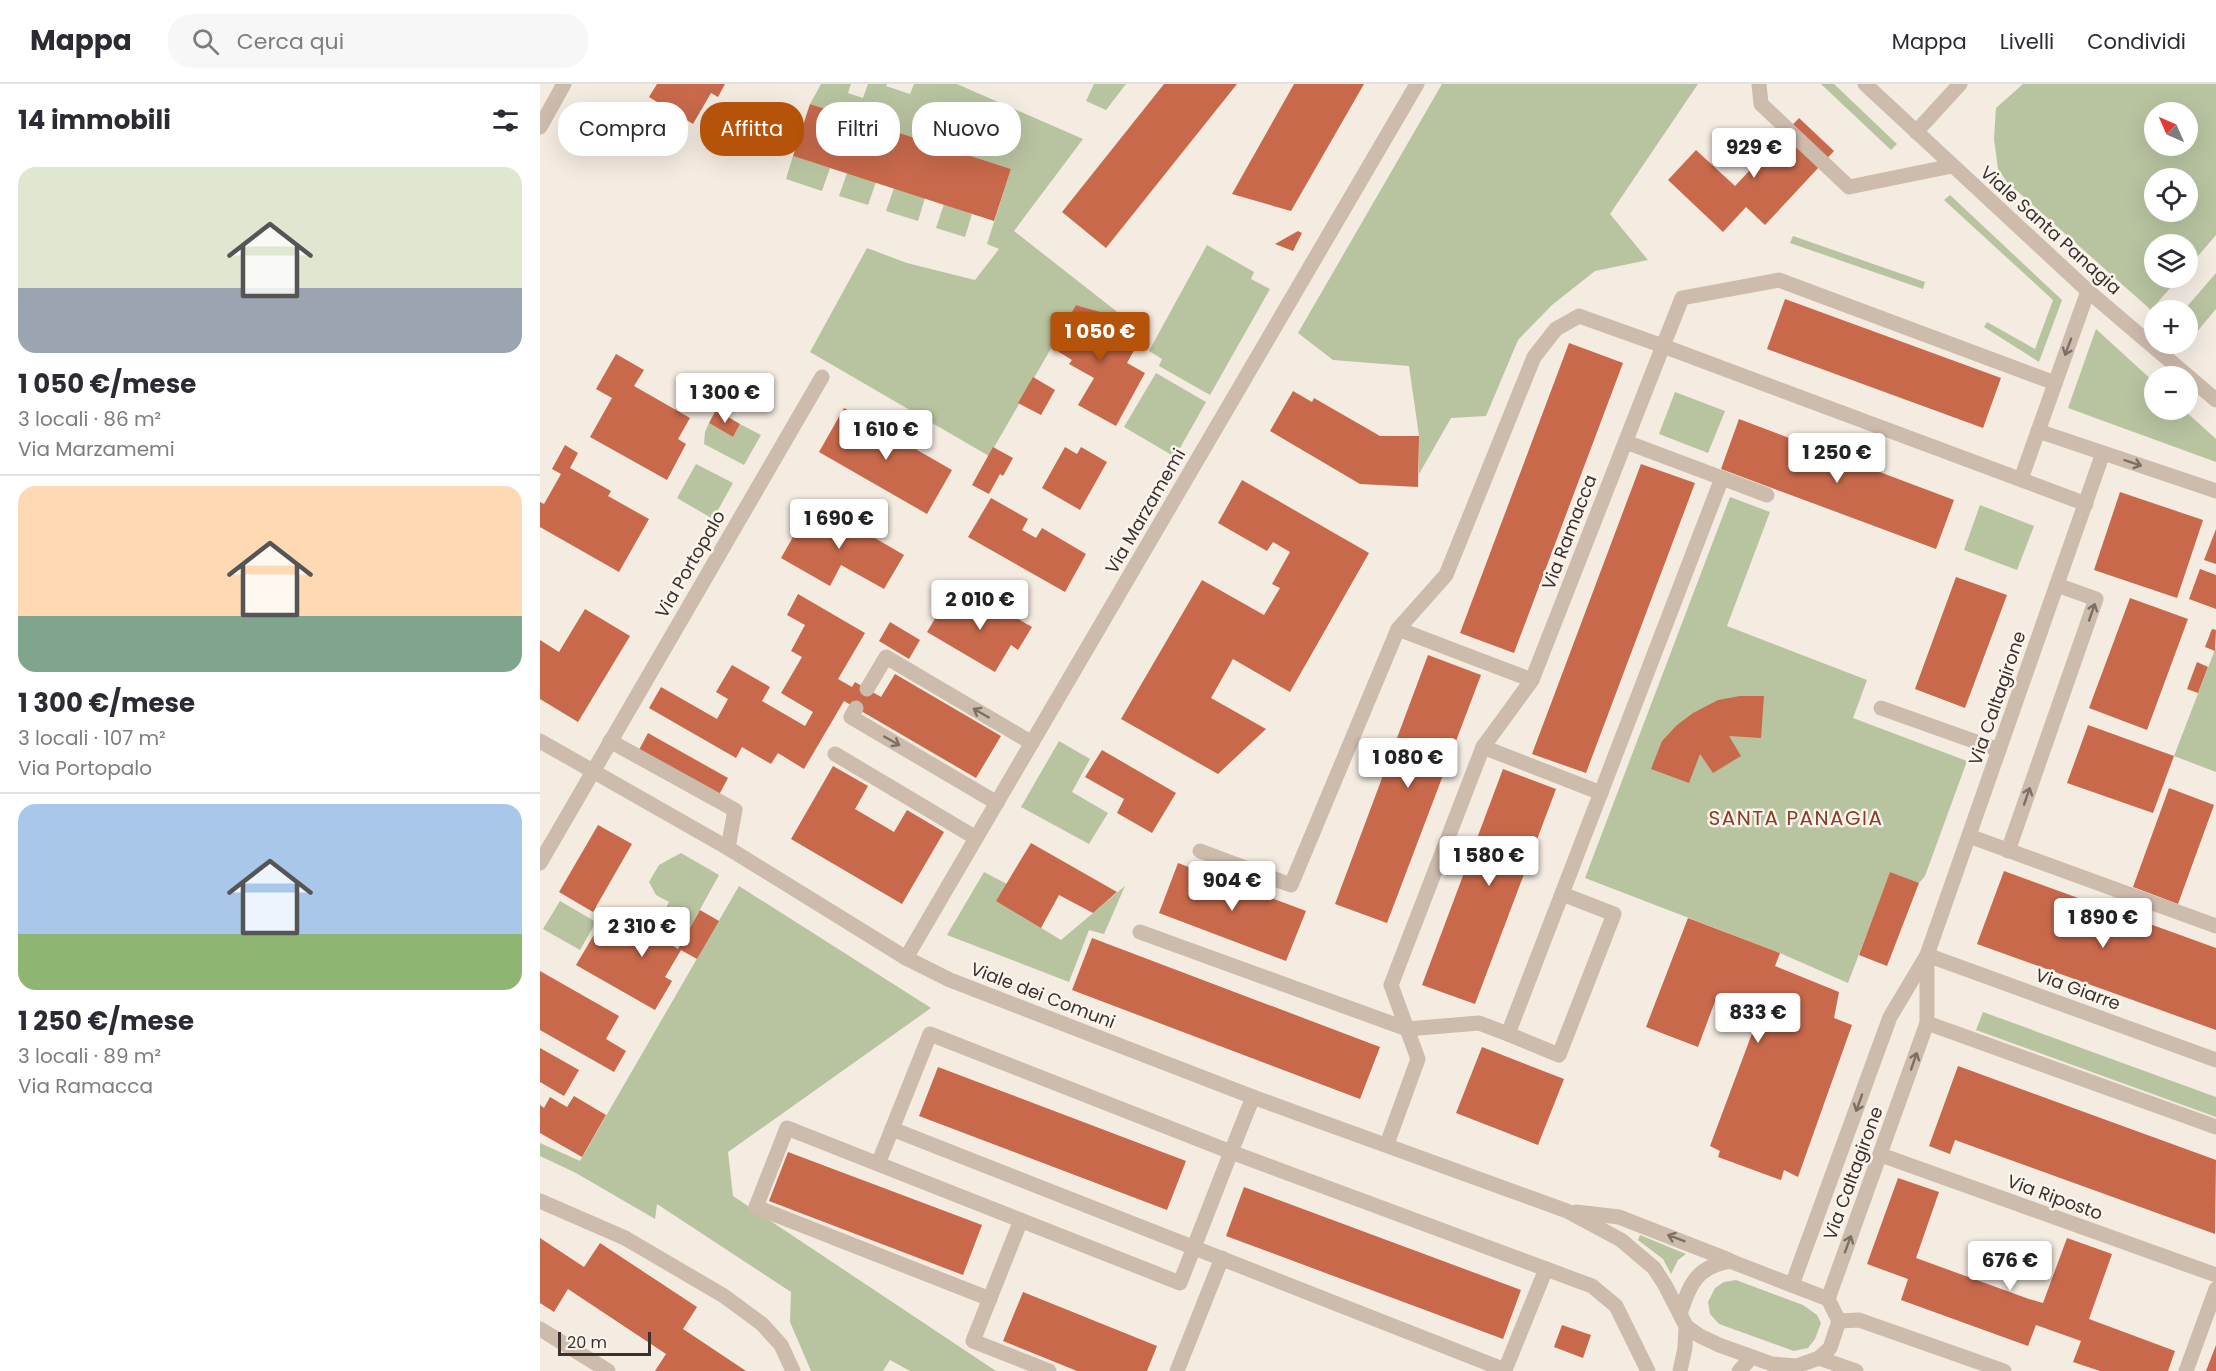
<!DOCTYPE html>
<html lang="it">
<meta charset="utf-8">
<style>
body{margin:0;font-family:Poppins,sans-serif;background:#f7f7f7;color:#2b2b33;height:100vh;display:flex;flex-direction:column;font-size:22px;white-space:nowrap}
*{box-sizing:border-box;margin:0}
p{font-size:20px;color:#7c7c81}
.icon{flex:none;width:33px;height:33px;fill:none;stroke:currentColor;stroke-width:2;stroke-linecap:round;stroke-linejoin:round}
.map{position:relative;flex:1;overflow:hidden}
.panel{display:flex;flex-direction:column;background:#fff;width:540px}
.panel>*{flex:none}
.guide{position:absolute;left:18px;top:18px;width:570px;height:54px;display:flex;gap:12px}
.needle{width:39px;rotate:315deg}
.controls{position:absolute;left:1604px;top:18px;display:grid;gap:12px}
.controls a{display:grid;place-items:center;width:54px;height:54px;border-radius:50%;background:#fff;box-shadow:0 6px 24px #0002;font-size:30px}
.scale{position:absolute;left:18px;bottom:15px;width:93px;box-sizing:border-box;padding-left:6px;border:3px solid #3b302b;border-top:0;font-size:16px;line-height:21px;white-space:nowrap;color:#3b302b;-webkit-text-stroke:4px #fbf5ee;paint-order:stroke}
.price{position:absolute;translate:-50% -51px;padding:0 14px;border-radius:6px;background:#fff;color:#222;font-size:20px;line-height:39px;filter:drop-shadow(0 2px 3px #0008)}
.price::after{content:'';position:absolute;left:50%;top:36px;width:18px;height:14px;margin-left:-9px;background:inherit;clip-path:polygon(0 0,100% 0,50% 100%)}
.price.selected{background:#b45309;color:#fff}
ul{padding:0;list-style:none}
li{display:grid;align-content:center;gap:12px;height:318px;padding:0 18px}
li+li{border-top:2px solid #e1e1e2}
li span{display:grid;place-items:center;height:186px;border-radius:18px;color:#555}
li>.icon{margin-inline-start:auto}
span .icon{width:108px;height:108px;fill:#fffc;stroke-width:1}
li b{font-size:26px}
h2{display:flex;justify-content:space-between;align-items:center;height:72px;padding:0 18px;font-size:26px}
.chip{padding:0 21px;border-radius:24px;background:#fff;box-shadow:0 6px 24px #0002;font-size:21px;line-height:54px}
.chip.selected{background:#b45309;color:#fff}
header{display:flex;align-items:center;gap:36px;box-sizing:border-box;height:84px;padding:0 30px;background:#fff;border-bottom:2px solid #e1e1e2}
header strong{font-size:28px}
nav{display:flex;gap:33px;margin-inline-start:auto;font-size:21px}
.search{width:420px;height:54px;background:#f7f7f7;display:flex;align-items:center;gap:15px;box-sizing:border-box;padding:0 21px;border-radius:24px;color:#7c7c81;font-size:22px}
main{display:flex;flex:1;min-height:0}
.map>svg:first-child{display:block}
.green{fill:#b8c4a0;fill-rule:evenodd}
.building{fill:#c8694b}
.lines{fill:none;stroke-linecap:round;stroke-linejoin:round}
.service{stroke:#cdbbac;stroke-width:15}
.minor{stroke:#cdbbac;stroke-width:15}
.tertiary{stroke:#cdbbac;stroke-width:15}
.oneway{stroke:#7d6f65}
.labels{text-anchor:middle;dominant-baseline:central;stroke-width:5;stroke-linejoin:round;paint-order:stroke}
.street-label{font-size:18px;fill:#3b302b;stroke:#fbf5ee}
.neighbourhood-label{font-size:20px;letter-spacing:1.5px;fill:#8c3b22;stroke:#fbf5ee}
</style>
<header>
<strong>Mappa</strong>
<div class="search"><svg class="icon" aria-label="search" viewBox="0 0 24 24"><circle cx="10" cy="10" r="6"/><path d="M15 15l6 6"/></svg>Cerca qui</div>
<nav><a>Mappa</a><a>Livelli</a><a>Condividi</a></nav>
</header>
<main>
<section class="panel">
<h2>14 immobili<svg class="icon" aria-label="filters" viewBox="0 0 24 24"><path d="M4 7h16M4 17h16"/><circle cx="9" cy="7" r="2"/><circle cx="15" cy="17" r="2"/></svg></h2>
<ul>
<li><span style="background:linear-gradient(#dfe7d0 65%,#9aa5b1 0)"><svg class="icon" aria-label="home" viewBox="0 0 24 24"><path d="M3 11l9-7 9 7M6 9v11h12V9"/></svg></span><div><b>1 050 €/mese</b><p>3 locali · 86 m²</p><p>Via Marzamemi</p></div></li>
<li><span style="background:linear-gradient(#ffd9b3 70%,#7fa58c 0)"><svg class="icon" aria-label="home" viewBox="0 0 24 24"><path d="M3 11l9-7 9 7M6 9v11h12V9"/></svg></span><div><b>1 300 €/mese</b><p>3 locali · 107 m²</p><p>Via Portopalo</p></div></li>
<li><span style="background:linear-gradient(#a9c7e8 70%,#8fb573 0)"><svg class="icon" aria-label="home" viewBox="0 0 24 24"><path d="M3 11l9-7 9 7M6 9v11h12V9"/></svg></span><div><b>1 250 €/mese</b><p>3 locali · 89 m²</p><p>Via Ramacca</p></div></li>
</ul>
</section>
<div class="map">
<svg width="1676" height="1287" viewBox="0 0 1676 1287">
<rect width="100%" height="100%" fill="#f4ebe1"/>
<g class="green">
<path d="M 281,0 L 311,0 L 308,9 L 323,14 L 328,0 L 347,0 L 346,2 L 370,10 L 374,0 L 417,0 L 543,55 L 474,147 L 585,234 L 610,241 L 597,261 L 555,237 L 559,228 L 536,221 L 449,372 L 270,268 L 327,164 L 367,179 L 435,196 L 459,165 L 447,160 L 471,85 L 270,20 Z"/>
<path d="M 554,0 L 586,0 L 566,26 L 546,17 Z"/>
<path d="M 902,0 L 1158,0 L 1070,130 L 1108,176 L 1055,187 L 1012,221 L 978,256 L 946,332 L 911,334 L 879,390 L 879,352 L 869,282 L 793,276 L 758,249 Z"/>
<path d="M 1281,0 L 1294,0 L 1357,60 L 1351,66 Z"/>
<path d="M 1483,0 L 1676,0 L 1676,151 L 1647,185 L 1647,160 L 1614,160 L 1614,194 L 1639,194 L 1611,226 L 1467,98 L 1458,85 L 1454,55 L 1456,24 ZM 1614,28 L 1647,28 L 1647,62 L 1614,62 ZM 1614,94 L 1647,94 L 1647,128 L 1614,128 Z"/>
<path d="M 253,72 L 290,84 L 282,107 L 246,95 Z"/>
<path d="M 307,89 L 336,98 L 328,121 L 299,112 Z"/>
<path d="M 354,104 L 385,114 L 378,137 L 346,127 Z"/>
<path d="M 1410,111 L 1522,216 L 1499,278 L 1444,243 L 1447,238 L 1495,265 L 1513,216 L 1404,116 Z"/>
<path d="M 404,120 L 432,130 L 425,153 L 396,144 Z"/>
<path d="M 1253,152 L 1385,198 L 1383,205 L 1250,159 Z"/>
<path d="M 667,161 L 714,188 L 711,195 L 730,205 L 670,311 L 619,282 L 622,275 L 609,267 Z"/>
<path d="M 1676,189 L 1676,225 L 1650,256 L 1647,254 L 1647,226 L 1644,226 Z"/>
<path d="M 1556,245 L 1614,298 L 1614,326 L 1644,326 L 1676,355 L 1676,378 L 1528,324 Z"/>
<path d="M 616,289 L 666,318 L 635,373 L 584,343 Z"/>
<path d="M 1135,308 L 1185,327 L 1168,369 L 1119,350 Z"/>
<path d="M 169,339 L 193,353 L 200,340 L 221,351 L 204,381 L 164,360 L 165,348 Z"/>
<path d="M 156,380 L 193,399 L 173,435 L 137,414 Z"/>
<path d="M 1190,413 L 1230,428 L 1187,542 L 1327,596 L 1313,634 L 1427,677 L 1385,792 L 1379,799 L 1350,789 L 1308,899 L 1240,869 L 1045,794 Z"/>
<path d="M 1440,421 L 1494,442 L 1477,486 L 1424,466 Z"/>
<path d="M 1676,563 L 1676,688 L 1634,672 Z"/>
<path d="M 519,657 L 550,675 L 532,708 L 568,729 L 549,760 L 481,723 Z"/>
<path d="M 141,769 L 179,791 L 147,849 L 120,834 L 129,818 L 116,811 L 109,798 L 119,781 Z"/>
<path d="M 444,788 L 467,800 L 457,817 L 521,856 L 585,802 L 564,850 L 549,846 L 529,898 L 407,851 Z"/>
<path d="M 199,802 L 391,924 L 188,1068 L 193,1112 L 456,1287 L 370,1287 L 350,1276 L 343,1287 L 271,1287 L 250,1238 L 251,1208 L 117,1120 L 115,1135 L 36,1089 L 0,1072 L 0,1059 L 40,1077 Z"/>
<path d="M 20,817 L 56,838 L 40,866 L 3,845 Z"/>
<path d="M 1443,928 L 1676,1013 L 1676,1033 L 1436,946 Z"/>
<path d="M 1100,1151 L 1146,1170 L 1138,1176 L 1131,1190 L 1123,1175 L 1098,1156 Z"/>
<path d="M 1196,1196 L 1263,1221 L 1277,1231 L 1281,1239 L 1275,1255 L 1268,1264 L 1254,1267 L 1179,1240 L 1170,1230 L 1168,1218 L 1175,1204 L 1184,1198 Z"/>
</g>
<g class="building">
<path d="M 117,0 L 185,0 L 178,13 L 171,9 L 153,40 L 109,13 Z"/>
<path d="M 624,0 L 697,0 L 566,164 L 522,128 Z"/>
<path d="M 754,0 L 824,0 L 751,127 L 692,110 Z"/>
<path d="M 270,20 L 471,85 L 454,137 L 253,72 Z"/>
<path d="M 1259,34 L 1294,67 L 1225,141 L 1206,123 L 1183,148 L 1128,96 L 1156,66 L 1195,102 Z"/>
<path d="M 758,147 L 762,149 L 753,167 L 735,160 Z"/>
<path d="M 1245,215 L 1461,294 L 1443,344 L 1227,265 Z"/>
<path d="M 536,221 L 560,228 L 554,237 L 597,261 L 587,279 L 605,289 L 576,342 L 538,321 L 554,294 L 529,280 L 532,276 L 511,263 Z"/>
<path d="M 1029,259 L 1083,279 L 974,569 L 920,549 Z"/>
<path d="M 76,270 L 104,286 L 94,302 L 150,334 L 138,355 L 146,360 L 127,396 L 50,353 L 72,314 L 56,305 Z"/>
<path d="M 493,293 L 515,306 L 501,331 L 478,319 Z"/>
<path d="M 753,307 L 772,318 L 774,314 L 840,352 L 879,352 L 878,403 L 820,400 L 730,347 Z"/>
<path d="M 304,324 L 412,386 L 387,430 L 279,368 Z"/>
<path d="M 176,326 L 200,340 L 193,353 L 169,339 Z"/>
<path d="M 1199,335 L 1414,416 L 1396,465 L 1181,385 Z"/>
<path d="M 25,361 L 38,369 L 30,384 L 71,407 L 68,412 L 109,435 L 79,488 L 0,443 L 0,418 L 4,420 L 21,390 L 12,385 Z"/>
<path d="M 453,363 L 473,374 L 463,392 L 460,390 L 449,410 L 432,401 Z"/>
<path d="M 525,363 L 537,370 L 541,363 L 567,378 L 540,426 L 502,404 Z"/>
<path d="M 1101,380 L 1155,399 L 1046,689 L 992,670 Z"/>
<path d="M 702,396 L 829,469 L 750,608 L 693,575 L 671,614 L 726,645 L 678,690 L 581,635 L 662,496 L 724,531 L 740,504 L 732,500 L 750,468 L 733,458 L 727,467 L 678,439 Z"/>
<path d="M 1580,408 L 1663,436 L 1637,514 L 1554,486 Z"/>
<path d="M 451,414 L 488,435 L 482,446 L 496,454 L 502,444 L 546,470 L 525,508 L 428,453 Z"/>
<path d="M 273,418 L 364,471 L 344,505 L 301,481 L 290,502 L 241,474 Z"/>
<path d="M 1676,445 L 1676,480 L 1664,476 Z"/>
<path d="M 1660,485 L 1676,491 L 1676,525 L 1649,515 Z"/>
<path d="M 1416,493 L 1467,511 L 1425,624 L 1375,605 Z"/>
<path d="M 431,508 L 492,543 L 478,566 L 471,561 L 455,588 L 387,548 L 405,518 L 421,527 Z"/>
<path d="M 258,510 L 325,549 L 298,595 L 312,603 L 315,598 L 341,613 L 355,590 L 461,652 L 436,694 L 304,617 L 264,685 L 238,669 L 231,680 L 202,663 L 196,674 L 109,624 L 121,603 L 177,635 L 188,615 L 176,608 L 192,581 L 230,603 L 222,617 L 265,642 L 273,628 L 241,609 L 262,573 L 251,567 L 265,541 L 247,531 Z"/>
<path d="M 1590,514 L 1648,535 L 1607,646 L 1549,624 Z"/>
<path d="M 45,525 L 90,552 L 38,638 L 0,615 L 0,556 L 19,568 Z"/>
<path d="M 350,538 L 380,556 L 369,575 L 339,557 Z"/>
<path d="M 1672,545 L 1676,546 L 1675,567 L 1665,563 Z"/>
<path d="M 888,571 L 941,591 L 847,839 L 795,820 Z"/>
<path d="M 1657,578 L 1668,583 L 1658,609 L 1647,605 Z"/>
<path d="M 1200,612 L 1224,612 L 1221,654 L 1189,652 L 1201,672 L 1173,689 L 1160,670 L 1149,699 L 1111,685 L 1122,657 L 1137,641 L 1153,629 L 1178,616 Z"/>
<path d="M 1548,641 L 1634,672 L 1613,729 L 1527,699 Z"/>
<path d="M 108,649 L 188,694 L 173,722 L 93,677 Z"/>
<path d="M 562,666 L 636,709 L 612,749 L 577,729 L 584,715 L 545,693 Z"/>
<path d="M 293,682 L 328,702 L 315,725 L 354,748 L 367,726 L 404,748 L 362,820 L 251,755 Z"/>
<path d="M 963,685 L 1016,705 L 935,920 L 882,901 Z"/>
<path d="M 1629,704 L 1674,721 L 1638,820 L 1593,803 Z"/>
<path d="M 58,741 L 92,760 L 53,828 L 19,808 Z"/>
<path d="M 491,759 L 577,808 L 553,829 L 519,811 L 501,844 L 456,817 Z"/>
<path d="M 638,779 L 766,827 L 746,877 L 619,829 Z"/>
<path d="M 1464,787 L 1676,864 L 1676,946 L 1437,860 Z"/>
<path d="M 1350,788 L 1379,799 L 1347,882 L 1319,871 Z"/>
<path d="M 160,826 L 179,837 L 157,875 L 141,866 L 125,893 L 132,897 L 115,926 L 36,881 L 58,844 L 72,851 L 83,833 L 138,865 Z"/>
<path d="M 1148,834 L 1240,869 L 1235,882 L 1299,908 L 1294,934 L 1312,941 L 1258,1093 L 1244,1086 L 1241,1096 L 1178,1073 L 1180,1067 L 1170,1062 L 1220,928 L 1177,912 L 1158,963 L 1106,943 Z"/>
<path d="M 552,854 L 840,963 L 820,1015 L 532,906 Z"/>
<path d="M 0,887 L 79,932 L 66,955 L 86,967 L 74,988 L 0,946 Z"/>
<path d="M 942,963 L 1024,995 L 998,1061 L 916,1029 Z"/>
<path d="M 0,964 L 39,986 L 24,1012 L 0,998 Z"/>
<path d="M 1418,982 L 1676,1076 L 1675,1150 L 1415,1056 L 1410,1070 L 1389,1062 Z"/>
<path d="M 398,983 L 646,1077 L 627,1126 L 379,1032 Z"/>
<path d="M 34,1012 L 66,1031 L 42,1073 L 0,1049 L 0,1021 L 4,1024 L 10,1013 L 27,1023 Z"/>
<path d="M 248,1068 L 442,1141 L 423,1191 L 229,1117 Z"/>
<path d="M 1358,1094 L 1399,1108 L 1376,1174 L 1489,1215 L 1503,1219 L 1527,1154 L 1572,1170 L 1549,1235 L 1635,1267 L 1628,1287 L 1560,1287 L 1533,1278 L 1541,1257 L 1496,1241 L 1488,1262 L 1361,1216 L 1368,1195 L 1327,1180 Z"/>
<path d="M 704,1103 L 981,1206 L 963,1255 L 686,1152 Z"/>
<path d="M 0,1154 L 44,1183 L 60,1159 L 157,1223 L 143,1245 L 206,1287 L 115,1287 L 126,1270 L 28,1205 L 14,1228 L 0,1219 Z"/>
<path d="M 483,1208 L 617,1262 L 607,1287 L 537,1287 L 463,1257 Z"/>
<path d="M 1022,1241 L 1051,1251 L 1043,1274 L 1014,1263 Z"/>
<path d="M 1676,1261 L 1676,1287 L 1666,1287 Z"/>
</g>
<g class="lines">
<g class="service">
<path d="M 1219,0 L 1221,20 L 1309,103 L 1412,82"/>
<path d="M 1376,48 L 1420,0"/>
<path d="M 1086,358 L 1227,411"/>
<path d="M 858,545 L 992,596"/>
<path d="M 327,605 L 346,573 L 492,659"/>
<path d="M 316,624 L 311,633 L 457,719"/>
<path d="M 1341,624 L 1459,666"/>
<path d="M 70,657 L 195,726 L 188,764"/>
<path d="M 943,663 L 1061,709"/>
<path d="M 295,670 L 436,754"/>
<path d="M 660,767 L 751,801 L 858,545 L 906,491 L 994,273 L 1016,245 L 1039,232 L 1123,262 L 1142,214 L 1239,196 L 1515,299"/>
<path d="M 600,848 L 867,945 L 939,939 L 968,950 L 1182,394"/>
<path d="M 1387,939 L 1676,1043"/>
<path d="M 968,950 L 1019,971 L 1074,830 L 1022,810"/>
<path d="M 713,1013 L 691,1068 L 1052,1202 L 1076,1222 L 1108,1287"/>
<path d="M 352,1045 L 965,1286 L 1006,1185"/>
<path d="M 338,1080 L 390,950 L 691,1068 L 640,1199 L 247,1044 L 216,1123 L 450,1215"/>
<path d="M 0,1117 L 85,1154 L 184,1212 L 222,1240 L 241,1261 L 253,1287"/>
<path d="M 481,1136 L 433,1257 L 509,1287"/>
<path d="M 0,1245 L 68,1287"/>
<path d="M 1279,1274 L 1316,1287"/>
<path d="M 637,1287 L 682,1174"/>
<path d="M 1646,1287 L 1676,1205"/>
</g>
<g class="minor">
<path d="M 0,43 L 24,0"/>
<path d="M 1498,347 L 1676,407"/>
<path d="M 1481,395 L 1548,207"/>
<path d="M 1429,752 L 1676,842"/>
<path d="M 1468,767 L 1556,515 L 1517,501"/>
<path d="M 0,779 L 282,293"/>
<path d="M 1387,871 L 1676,976"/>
<path d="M 366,874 L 877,0"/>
<path d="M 847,1060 L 878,975 L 851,901 L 943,663 L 992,596 L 1123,262 L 1546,420"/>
<path d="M 1341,1071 L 1676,1191"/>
<path d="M 1252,1201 L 1350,933 L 1387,871 L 1563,369"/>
<path d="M 1288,1215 L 1387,939 L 1387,872"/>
<path d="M 1140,1287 L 1145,1264 L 1146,1242"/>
<path d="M 1199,1287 L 1212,1273"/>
</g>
<g class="tertiary">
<path d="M 1325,0 L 1548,207 L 1676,316"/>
<path d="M 0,657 L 188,764 L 366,874 L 410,896 L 713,1013 L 1027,1127 L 1081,1156 L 1114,1184 L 1125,1201 L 1146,1242 L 1160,1252 L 1179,1261 L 1232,1280 L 1257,1282 L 1279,1274 L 1290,1264 L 1299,1237 L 1288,1215 L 1190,1177 C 1157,1183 1150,1199 1140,1230"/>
<path d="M 1036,1128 L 1079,1133 L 1189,1176"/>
<path d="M 1299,1237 L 1319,1236 L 1464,1287"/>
</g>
</g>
<defs><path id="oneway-shaft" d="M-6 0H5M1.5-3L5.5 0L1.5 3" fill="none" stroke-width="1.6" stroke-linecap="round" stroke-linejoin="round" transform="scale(1.5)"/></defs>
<g class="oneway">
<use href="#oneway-shaft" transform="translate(1528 263) rotate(110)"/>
<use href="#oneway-shaft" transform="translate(1593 379) rotate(19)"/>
<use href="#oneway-shaft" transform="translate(1552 528) rotate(-71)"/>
<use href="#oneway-shaft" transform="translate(441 629) rotate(-150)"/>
<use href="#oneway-shaft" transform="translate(352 657) rotate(30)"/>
<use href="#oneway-shaft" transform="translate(1487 712) rotate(-71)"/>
<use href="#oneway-shaft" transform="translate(1374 977) rotate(-71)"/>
<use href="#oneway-shaft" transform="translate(1319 1019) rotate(110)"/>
<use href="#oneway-shaft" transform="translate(1136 1154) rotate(-159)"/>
<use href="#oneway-shaft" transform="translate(1308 1160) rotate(-70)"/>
</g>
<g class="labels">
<g class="street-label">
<text transform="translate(1511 146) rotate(42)">Viale Santa Panagia</text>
<text transform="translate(605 427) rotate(-60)">Via Marzamemi</text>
<text transform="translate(1029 448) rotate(-69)">Via Ramacca</text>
<text transform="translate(150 480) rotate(-60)">Via Portopalo</text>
<text transform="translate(1457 614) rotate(-71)">Via Caltagirone</text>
<text transform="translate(1538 905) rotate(20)">Via Giarre</text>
<text transform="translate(503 911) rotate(21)">Viale dei Comuni</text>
<text transform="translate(1313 1089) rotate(-70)">Via Caltagirone</text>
<text transform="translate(1515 1113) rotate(20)">Via Riposto</text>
</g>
<g class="neighbourhood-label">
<text x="1256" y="734">SANTA PANAGIA</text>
</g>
</g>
</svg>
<div class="controls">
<a><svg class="needle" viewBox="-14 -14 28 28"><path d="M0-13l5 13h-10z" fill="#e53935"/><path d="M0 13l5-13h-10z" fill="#7c7c81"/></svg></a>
<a><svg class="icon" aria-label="locate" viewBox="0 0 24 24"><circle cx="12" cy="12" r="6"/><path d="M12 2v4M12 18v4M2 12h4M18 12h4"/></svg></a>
<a><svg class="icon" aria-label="layers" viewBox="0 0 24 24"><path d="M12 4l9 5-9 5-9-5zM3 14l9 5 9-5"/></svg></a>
<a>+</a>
<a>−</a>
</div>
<div class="scale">20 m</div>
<b class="price" style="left:1214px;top:95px">929 €</b>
<b class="price selected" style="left:560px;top:279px">1 050 €</b>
<b class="price" style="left:185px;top:340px">1 300 €</b>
<b class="price" style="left:346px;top:377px">1 610 €</b>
<b class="price" style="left:1297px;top:400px">1 250 €</b>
<b class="price" style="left:299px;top:466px">1 690 €</b>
<b class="price" style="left:440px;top:547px">2 010 €</b>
<b class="price" style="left:868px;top:705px">1 080 €</b>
<b class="price" style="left:949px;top:803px">1 580 €</b>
<b class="price" style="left:692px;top:828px">904 €</b>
<b class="price" style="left:1563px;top:865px">1 890 €</b>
<b class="price" style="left:102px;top:874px">2 310 €</b>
<b class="price" style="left:1218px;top:960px">833 €</b>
<b class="price" style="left:1470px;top:1208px">676 €</b>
<div class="guide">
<a class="chip">Compra</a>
<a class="chip selected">Affitta</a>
<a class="chip">Filtri</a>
<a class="chip">Nuovo</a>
</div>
</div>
</main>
